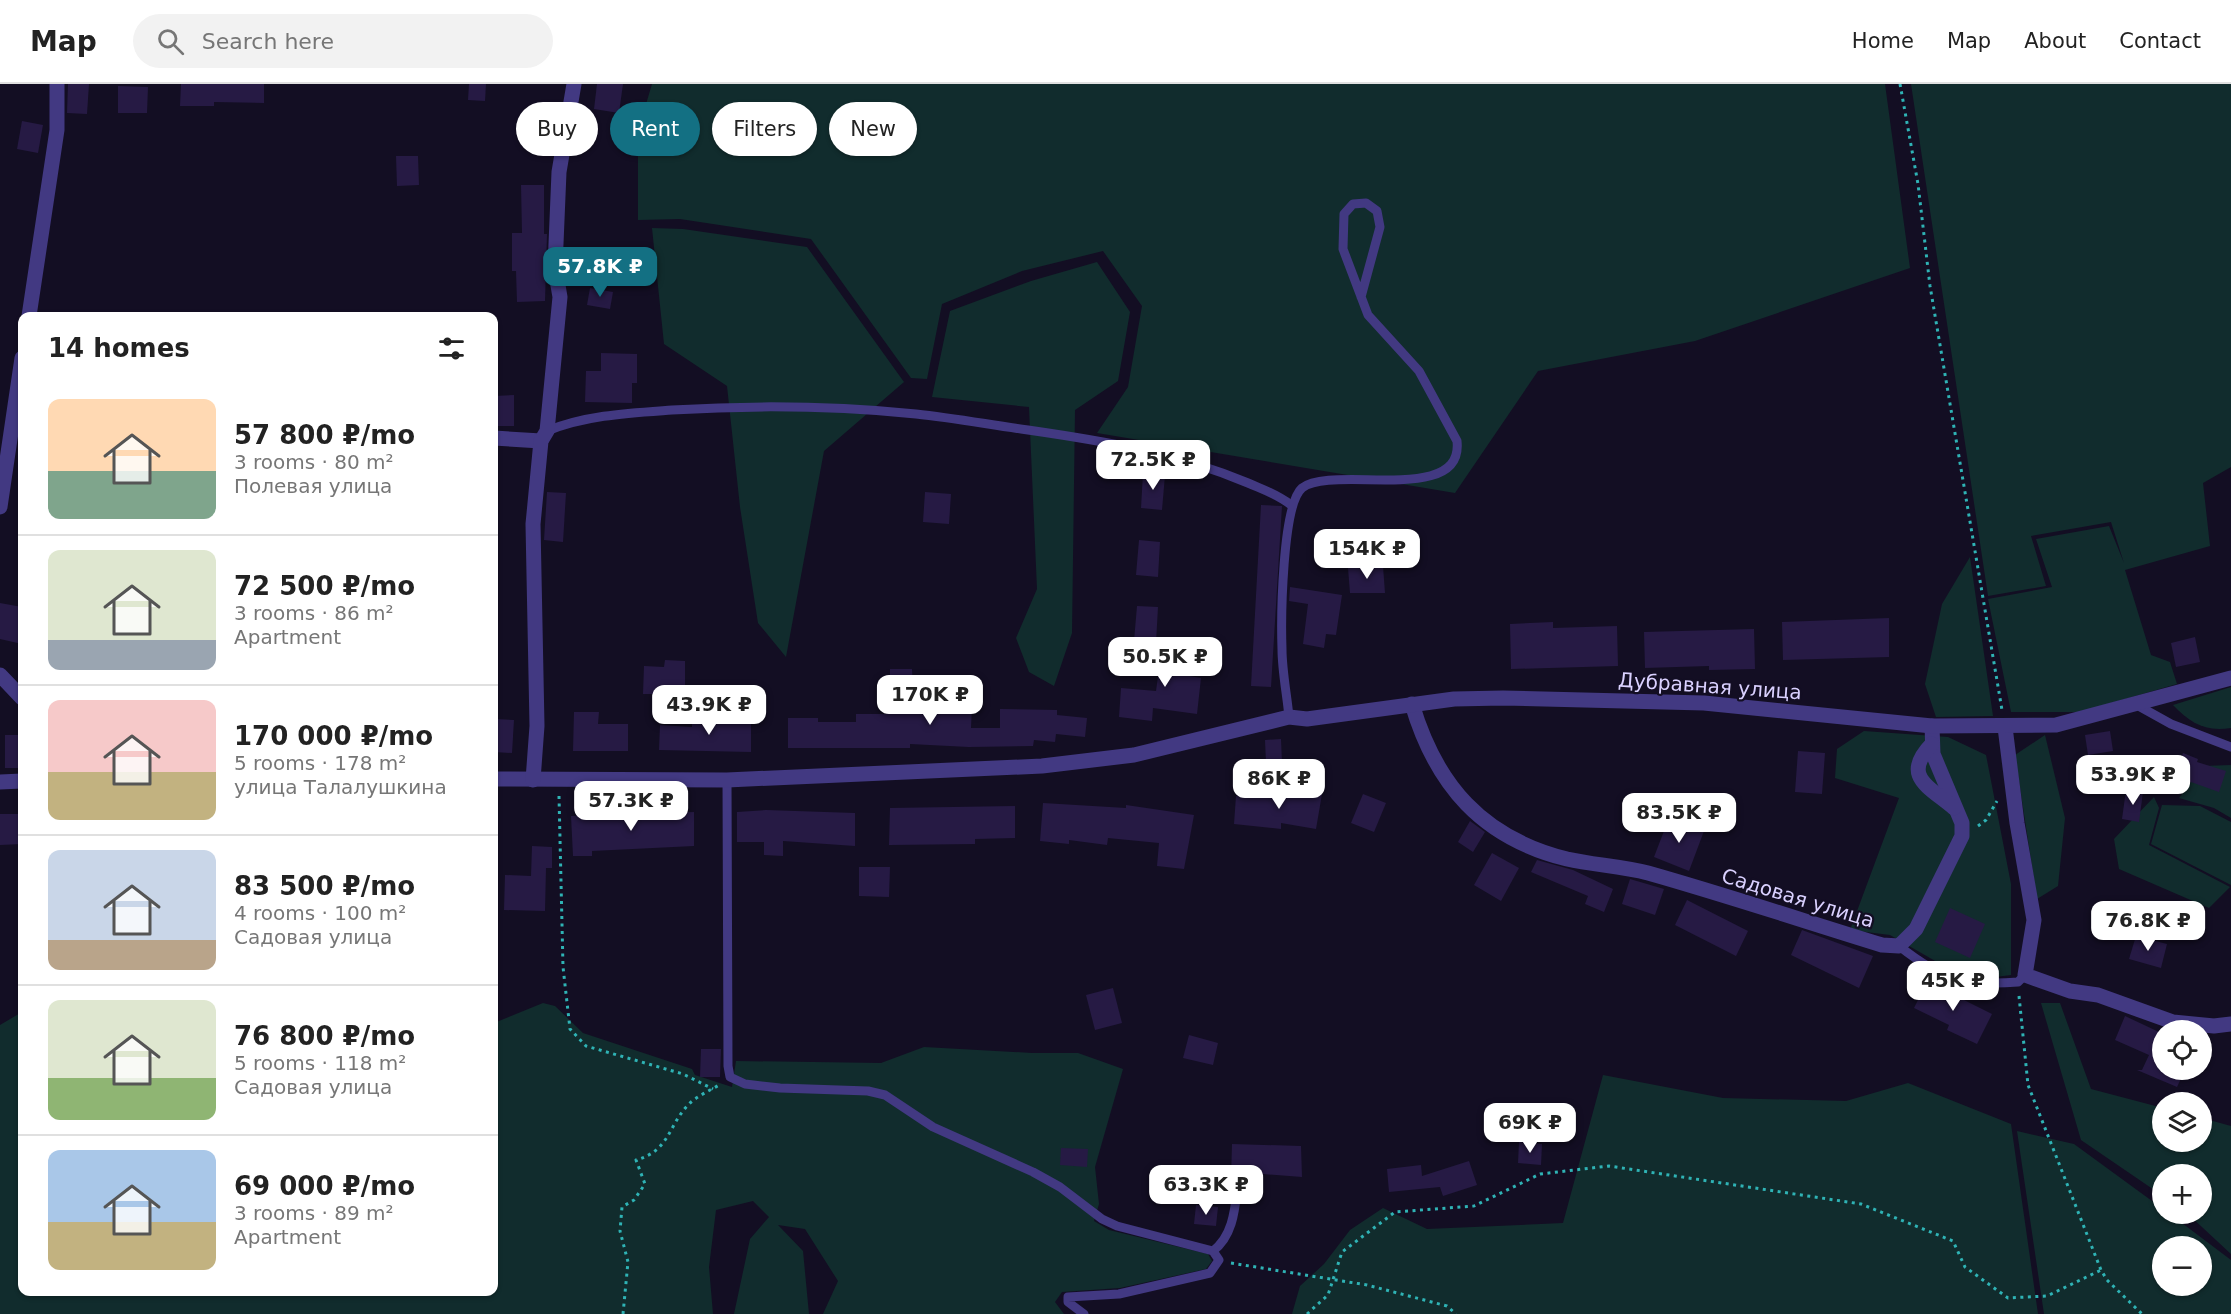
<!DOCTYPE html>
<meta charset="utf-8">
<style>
body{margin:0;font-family:"DejaVu Sans",sans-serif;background:#f2f2f2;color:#222;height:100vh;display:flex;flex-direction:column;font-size:22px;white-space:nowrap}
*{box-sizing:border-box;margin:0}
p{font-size:20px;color:#767676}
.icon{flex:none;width:33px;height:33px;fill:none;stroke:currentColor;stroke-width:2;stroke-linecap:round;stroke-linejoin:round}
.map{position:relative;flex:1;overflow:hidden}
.panel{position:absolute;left:18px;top:228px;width:480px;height:984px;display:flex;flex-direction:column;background:#fff;border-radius:12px;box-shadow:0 2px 4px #0004}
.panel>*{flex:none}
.guide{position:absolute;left:516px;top:18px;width:570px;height:54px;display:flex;gap:12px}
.tools{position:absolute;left:2152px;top:936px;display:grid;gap:12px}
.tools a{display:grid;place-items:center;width:60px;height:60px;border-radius:50%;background:#fff;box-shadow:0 2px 4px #0004;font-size:30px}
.price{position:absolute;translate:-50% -51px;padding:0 14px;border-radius:12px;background:#fff;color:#222;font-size:20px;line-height:39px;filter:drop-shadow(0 2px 3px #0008)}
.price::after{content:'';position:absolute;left:50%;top:36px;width:18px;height:14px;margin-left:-9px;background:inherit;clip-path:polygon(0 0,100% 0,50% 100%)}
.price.on{background:#137083;color:#fff}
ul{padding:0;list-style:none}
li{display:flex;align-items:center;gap:18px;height:150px;padding:0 30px}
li+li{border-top:2px solid #e0e0e0}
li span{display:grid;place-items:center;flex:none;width:168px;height:120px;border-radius:12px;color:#555}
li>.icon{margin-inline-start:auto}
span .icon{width:72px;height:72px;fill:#fffc;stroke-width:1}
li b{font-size:26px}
h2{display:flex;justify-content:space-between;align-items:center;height:72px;padding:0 30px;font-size:26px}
.pill{padding:0 21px;border-radius:27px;background:#fff;box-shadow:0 2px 4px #0004;font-size:21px;line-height:54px}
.pill.on{background:#137083;color:#fff}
header{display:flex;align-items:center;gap:36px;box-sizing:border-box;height:84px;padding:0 30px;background:#fff;border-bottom:2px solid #e0e0e0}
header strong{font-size:28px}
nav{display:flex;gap:33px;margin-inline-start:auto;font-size:21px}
.search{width:420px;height:54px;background:#f2f2f2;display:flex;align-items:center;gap:15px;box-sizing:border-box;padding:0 21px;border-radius:33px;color:#767676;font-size:22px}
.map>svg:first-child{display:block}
.green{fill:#112c2d;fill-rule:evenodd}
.building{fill:#261a44}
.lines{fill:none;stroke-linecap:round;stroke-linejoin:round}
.path{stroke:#2fb3b5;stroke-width:3;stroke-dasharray:3 4.5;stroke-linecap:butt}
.service{stroke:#423982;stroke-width:9}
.minor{stroke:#423982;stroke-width:15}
.labels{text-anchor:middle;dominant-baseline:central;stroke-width:4.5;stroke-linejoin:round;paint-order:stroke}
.street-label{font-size:20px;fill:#dad1ff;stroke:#130e23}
</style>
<header>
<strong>Map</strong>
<div class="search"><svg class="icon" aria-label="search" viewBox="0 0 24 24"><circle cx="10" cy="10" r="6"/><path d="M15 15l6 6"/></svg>Search here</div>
<nav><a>Home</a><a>Map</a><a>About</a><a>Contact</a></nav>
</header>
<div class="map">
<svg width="2231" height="1230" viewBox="0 0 2231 1230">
<rect width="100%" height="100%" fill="#130e23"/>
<g class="green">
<path d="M 652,0 L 1885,0 L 1910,184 L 1695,257 L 1538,287 L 1455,409 L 1097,349 L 1128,303 L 1142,222 L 1103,167 L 1022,187 L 942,220 L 927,295 L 911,294 L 811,155 L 680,135 L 638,136 L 638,47 Z"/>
<path d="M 1911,0 L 2231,0 L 2231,383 L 2203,399 L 2210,462 L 2125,486 L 2151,571 L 2170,578 L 2177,600 L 2080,628 L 2011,628 L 1988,515 L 2052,503 L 2036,455 L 2109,442 L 2124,479 L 2111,438 L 2031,452 L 2046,502 L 1988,512 Z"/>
<path d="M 652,144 L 683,145 L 807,163 L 904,298 L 824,367 L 786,573 L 758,539 L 740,423 L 727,302 L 664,260 Z"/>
<path d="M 1097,178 L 1130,228 L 1118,297 L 1075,326 L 1072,549 L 1054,602 L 1029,588 L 1016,554 L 1037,505 L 1029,323 L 932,313 L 950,227 L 1031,197 Z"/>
<path d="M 1970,473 L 1993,632 L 1936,633 L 1925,600 L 1942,520 Z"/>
<path d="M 2231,603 L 2231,644 C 2204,648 2191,639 2173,621 Z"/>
<path d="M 1864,647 L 1948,653 L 1986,671 L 2011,800 L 2011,891 L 1988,894 L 1963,893 L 1890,851 L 1850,846 L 1899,714 L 1835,694 L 1837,665 Z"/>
<path d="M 2045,651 L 2065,734 L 2058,802 L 2037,815 L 2015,671 Z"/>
<path d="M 2231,681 L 2231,734 L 2214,724 L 2179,714 L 2203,682 Z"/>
<path d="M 2154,713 L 2159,724 L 2149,761 L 2230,803 L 2209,824 L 2119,785 L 2114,755 Z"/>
<path d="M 2162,721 L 2200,722 L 2231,738 L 2231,801 L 2151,760 Z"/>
<path d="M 543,919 L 555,922 L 583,949 L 692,985 L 695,991 L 732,1003 L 736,977 L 881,979 L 924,963 L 1032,969 L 1078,969 L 1123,985 L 1095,1083 L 1099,1120 L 1094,1137 L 1109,1146 L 1208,1170 L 1212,1177 L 1206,1185 L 1120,1204 L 1062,1208 L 1055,1218 L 1064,1230 L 823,1230 L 838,1197 L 805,1145 L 778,1141 L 803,1167 L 809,1230 L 734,1230 L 750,1155 L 769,1133 L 753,1117 L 716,1126 L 709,1183 L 713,1230 L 0,1230 L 0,941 L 22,928 L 22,1208 L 494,1208 L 494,939 Z"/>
<path d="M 2041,919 L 2060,919 L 2091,1005 L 2163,1024 L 2163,1058 L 2202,1058 L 2202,1034 L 2231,1042 L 2231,1170 L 2188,1130 L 2202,1130 L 2202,1090 L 2163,1090 L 2163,1112 L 2081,1056 Z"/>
<path d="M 1603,991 L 1723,1014 L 1846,1017 L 1908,999 L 2011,1040 L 2038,1230 L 1292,1230 L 1300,1202 L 1324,1180 L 1350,1146 L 1383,1124 L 1427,1145 L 1563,1139 Z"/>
<path d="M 2017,1047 L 2074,1060 L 2163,1125 L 2163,1130 L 2170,1130 L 2231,1176 L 2231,1230 L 2044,1230 ZM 2163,1162 L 2202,1162 L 2202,1202 L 2163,1202 Z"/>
</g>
<g class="building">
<path d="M 68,0 L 89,0 L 87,30 L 67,29 Z"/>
<path d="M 181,0 L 264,0 L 264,19 L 214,18 L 214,22 L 180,22 Z"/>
<path d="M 469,0 L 486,0 L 485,17 L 468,16 Z"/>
<path d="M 597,0 L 623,0 L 619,29 L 594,25 Z"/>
<path d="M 118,2 L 148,3 L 147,29 L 118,29 Z"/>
<path d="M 22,37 L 43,41 L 38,69 L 17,65 Z"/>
<path d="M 396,72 L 418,72 L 419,101 L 397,102 Z"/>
<path d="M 521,101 L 544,101 L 544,150 L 547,150 L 545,217 L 517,218 L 516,187 L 512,187 L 512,149 L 522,149 Z"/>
<path d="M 590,204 L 613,208 L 610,225 L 587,221 Z"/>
<path d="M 601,269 L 637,270 L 637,299 L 632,299 L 632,319 L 585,318 L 586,287 L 601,287 Z"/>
<path d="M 514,311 L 514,342 L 494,342 L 494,312 Z"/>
<path d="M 1143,389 L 1165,391 L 1162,426 L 1141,424 Z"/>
<path d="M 547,408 L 566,409 L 563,458 L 544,456 Z"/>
<path d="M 925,408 L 951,410 L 949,440 L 923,438 Z"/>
<path d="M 1261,421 L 1282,422 L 1271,603 L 1251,602 Z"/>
<path d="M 1139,456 L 1160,458 L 1158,493 L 1136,491 Z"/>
<path d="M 1383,482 L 1385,509 L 1350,509 L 1348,484 Z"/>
<path d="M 1290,503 L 1342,511 L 1336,551 L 1326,550 L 1324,564 L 1303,560 L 1308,520 L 1289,517 Z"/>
<path d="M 0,519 L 22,523 L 22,560 L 0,555 Z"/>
<path d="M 1137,522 L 1158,523 L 1156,559 L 1134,557 Z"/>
<path d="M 1889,534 L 1889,573 L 1783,576 L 1782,538 Z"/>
<path d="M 1553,538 L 1553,544 L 1617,542 L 1618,582 L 1511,585 L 1510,540 Z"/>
<path d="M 1754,545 L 1755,585 L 1709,586 L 1709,582 L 1645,584 L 1644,548 Z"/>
<path d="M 2195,553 L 2200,578 L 2176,583 L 2171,559 Z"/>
<path d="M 1163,556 L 1188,559 L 1184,591 L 1201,594 L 1197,630 L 1153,624 L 1152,637 L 1119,633 L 1121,604 L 1156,607 Z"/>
<path d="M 665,576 L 685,577 L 685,604 L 664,604 L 664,610 L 643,610 L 644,582 L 664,583 Z"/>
<path d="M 890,585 L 912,585 L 914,627 L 950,629 L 951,620 L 972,621 L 971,644 L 1000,644 L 1000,625 L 1057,626 L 1057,631 L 1087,634 L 1085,653 L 1056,650 L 1055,658 L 1034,656 L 1033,662 L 969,663 L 910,660 L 910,664 L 788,664 L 788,634 L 818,634 L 818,638 L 856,638 L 856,630 L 890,630 Z"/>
<path d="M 574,628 L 599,628 L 598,640 L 628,640 L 628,667 L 573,667 Z"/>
<path d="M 726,630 L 751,630 L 751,668 L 659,666 L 660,641 L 692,643 L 692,636 L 726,638 Z"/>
<path d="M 495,635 L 514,636 L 512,669 L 494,668 Z"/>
<path d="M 2110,647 L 2113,667 L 2088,671 L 2085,651 Z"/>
<rect x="5" y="651" width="17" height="33"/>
<path d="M 1281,655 L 1282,679 L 1266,679 L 1265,656 Z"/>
<path d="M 1798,667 L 1825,669 L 1822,710 L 1795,708 Z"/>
<path d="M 2183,669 L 2198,675 L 2197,678 L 2226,687 L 2219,708 L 2174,692 Z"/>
<path d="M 1264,705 L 1322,710 L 1316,745 L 1281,739 L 1281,745 L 1234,740 L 1236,712 L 1264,713 Z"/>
<path d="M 2126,706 L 2143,708 L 2139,738 L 2122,735 Z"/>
<path d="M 1363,710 L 1386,719 L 1374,748 L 1351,739 Z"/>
<path d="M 1043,719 L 1126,724 L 1126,721 L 1194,731 L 1184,785 L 1157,782 L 1159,759 L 1108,754 L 1107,761 L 1069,756 L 1069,760 L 1040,757 Z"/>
<path d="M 1015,722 L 1015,754 L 975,755 L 975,760 L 889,761 L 890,724 Z"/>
<path d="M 766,726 L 855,729 L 855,762 L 783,757 L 783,772 L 764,771 L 764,758 L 737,758 L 737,728 Z"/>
<path d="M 694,728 L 694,762 L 592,767 L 592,772 L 573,772 L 571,732 Z"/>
<path d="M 0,730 L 22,730 L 22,760 L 0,761 Z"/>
<path d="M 1669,734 L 1704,747 L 1689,787 L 1654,773 Z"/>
<path d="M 1470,737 L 1485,748 L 1473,768 L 1458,758 Z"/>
<path d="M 532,762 L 552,763 L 552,784 L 546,784 L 545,827 L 504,826 L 505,791 L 531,792 Z"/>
<path d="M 1492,769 L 1519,784 L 1501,817 L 1474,801 Z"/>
<path d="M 1537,776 L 1573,786 L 1613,805 L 1604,828 L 1585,820 L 1588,812 L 1531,788 Z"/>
<path d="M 859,783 L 890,783 L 889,813 L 859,812 Z"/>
<path d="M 1630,795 L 1664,805 L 1655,831 L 1622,820 Z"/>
<path d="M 1687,816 L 1748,847 L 1736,872 L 1675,841 Z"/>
<path d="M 1950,824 L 1985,840 L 1970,874 L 1935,858 Z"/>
<path d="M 1802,846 L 1873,872 L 1859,904 L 1791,871 Z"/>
<path d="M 2136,852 L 2167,860 L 2161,884 L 2129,875 Z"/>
<path d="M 1928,896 L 1966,913 L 1964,916 L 1992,930 L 1977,960 L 1947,946 L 1949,941 L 1914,924 Z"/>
<path d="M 1113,904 L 1122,939 L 1095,946 L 1086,911 Z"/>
<path d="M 2125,932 L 2159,948 L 2161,944 L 2163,945 L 2163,986 L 2185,986 L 2177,1003 L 2137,986 L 2142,986 L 2149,971 L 2115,956 Z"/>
<path d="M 1189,951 L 1218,959 L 1213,981 L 1183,974 Z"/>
<path d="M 701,965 L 721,965 L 720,993 L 700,993 Z"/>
<path d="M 1519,1058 L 1542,1060 L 1541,1081 L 1518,1079 Z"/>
<path d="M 1232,1060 L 1301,1062 L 1302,1093 L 1249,1089 L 1249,1096 L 1238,1092 L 1231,1095 Z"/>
<path d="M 1061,1064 L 1088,1065 L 1087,1083 L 1060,1081 Z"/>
<path d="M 1469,1077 L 1477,1101 L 1443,1112 L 1440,1103 L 1389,1108 L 1387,1085 L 1421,1081 L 1422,1092 Z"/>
<path d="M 1196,1121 L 1218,1123 L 1216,1142 L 1194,1140 Z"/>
</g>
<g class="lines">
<g class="path">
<path d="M 1900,0 L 1918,100 L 1930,202 L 2002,626"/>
<path d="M 559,712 L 563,883 L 570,945 L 586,962 L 683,990 L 713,1005"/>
<path d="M 1978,742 L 1986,736 L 1997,717"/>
<path d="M 2019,912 L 2028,1001 L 2101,1186 L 2107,1196 L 2142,1230"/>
<path d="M 1231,1179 L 1367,1201 L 1447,1222 L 1456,1230"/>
<path d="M 623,1230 L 628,1178 L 620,1147 L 622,1123 L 634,1116 L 645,1100 L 636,1076 C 669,1067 668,1043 687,1022 C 695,1013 709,1007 719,1001"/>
<path d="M 1307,1230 L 1328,1211 L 1342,1168 L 1395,1128 L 1474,1122 L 1540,1090 L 1609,1082 L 1861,1120 L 1953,1157 L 1965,1183 L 2008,1214 L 2047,1212 L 2101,1186"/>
</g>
<g class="service">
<path d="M 547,347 C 586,331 630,329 672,326 C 752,321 836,322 916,330 C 954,334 991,341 1028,346 C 1104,357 1177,369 1248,399 C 1264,406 1277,410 1291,421"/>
<path d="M 2135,620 L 2171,640 L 2231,663"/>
<path d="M 1289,633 C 1287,611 1282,587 1282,565 C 1281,536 1282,421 1302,404 C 1332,380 1464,422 1457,357 L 1419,287 L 1368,231 L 1343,165 L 1344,130 L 1353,120 L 1366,119 L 1377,127 L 1380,143 L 1361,213"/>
<path d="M 727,696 L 728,982 L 730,993 L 745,1000 L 780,1004 L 868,1007 L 885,1011 L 933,1043 L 1033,1088 L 1060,1103 L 1102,1135 L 1117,1142 L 1213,1167 L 1219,1176 L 1210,1189 L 1119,1210 L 1068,1213 L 1068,1218 L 1084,1230"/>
<path d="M 1899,862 C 1942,896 1963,902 2018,898 L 2025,891"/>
<path d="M 1213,1167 C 1234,1151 1235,1123 1238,1099"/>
</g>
<g class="minor">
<path d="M 29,232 L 57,46 L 57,0"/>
<path d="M 494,354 L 541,357"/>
<path d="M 0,423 L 22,274"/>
<path d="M 0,591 L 22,614"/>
<path d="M 1412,620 C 1436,701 1482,754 1567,775 C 1594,781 1621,782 1648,789 C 1726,811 1804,837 1882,861 L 1899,862 L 1916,845 L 1962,752 L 1962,739 L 1933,670 L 1932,642"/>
<path d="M 2005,643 L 2017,739 L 2034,836 L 2025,891 L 2070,907 L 2098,911 L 2173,938 L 2214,942 L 2231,940"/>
<path d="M 1932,660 C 1901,692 1928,702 1954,724"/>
<path d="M 494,695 L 727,696 L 1042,682 L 1134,671 L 1289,633 L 1307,635 L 1454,615 L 1503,614 L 1704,619 L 1932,642 L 2056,641 L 2231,594"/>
<path d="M 533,696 L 537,642 L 533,440 L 541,357 L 547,347 L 560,213 L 555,184 L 559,88 L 574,0"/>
<path d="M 0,698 L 22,697"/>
</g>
</g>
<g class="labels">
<g class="street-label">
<text transform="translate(1710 602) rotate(4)">Дубравная улица</text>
<text transform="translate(1798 814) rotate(17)">Садовая улица</text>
</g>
</g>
</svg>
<div class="tools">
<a><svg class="icon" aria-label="locate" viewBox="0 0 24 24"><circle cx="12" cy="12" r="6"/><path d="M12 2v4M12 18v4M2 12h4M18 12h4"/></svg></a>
<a><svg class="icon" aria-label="layers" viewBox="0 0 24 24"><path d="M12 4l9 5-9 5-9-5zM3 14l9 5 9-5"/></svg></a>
<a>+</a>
<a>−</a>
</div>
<b class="price on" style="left:600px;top:214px">57.8K ₽</b>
<b class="price" style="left:1153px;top:407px">72.5K ₽</b>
<b class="price" style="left:1367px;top:496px">154K ₽</b>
<b class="price" style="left:1165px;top:604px">50.5K ₽</b>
<b class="price" style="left:930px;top:642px">170K ₽</b>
<b class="price" style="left:709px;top:652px">43.9K ₽</b>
<b class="price" style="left:2133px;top:722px">53.9K ₽</b>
<b class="price" style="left:1279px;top:726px">86K ₽</b>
<b class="price" style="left:631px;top:748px">57.3K ₽</b>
<b class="price" style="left:1679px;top:760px">83.5K ₽</b>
<b class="price" style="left:2148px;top:868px">76.8K ₽</b>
<b class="price" style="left:1953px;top:928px">45K ₽</b>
<b class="price" style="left:1530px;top:1070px">69K ₽</b>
<b class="price" style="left:1206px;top:1132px">63.3K ₽</b>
<div class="guide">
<a class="pill">Buy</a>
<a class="pill on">Rent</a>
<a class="pill">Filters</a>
<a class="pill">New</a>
</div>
<section class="panel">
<h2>14 homes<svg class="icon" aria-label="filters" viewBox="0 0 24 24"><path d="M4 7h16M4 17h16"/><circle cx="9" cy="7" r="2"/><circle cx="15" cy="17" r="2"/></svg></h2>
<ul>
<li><span style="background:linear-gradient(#ffd9b3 60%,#7fa58c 0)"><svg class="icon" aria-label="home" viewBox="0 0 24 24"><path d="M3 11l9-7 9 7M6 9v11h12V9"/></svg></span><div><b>57 800 ₽/mo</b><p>3 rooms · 80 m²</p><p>Полевая улица</p></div></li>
<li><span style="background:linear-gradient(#dfe7d0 75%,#9aa5b1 0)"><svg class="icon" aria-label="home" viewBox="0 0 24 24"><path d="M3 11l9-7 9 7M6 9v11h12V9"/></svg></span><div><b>72 500 ₽/mo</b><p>3 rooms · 86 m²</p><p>Apartment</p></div></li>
<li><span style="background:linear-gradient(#f6c9c9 60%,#c2b280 0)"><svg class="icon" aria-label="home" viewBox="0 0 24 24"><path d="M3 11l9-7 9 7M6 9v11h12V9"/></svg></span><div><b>170 000 ₽/mo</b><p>5 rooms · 178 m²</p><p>улица Талалушкина</p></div></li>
<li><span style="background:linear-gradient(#c9d6e8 75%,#b9a48a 0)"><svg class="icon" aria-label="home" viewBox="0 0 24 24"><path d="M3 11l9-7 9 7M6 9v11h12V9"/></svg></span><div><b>83 500 ₽/mo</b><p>4 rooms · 100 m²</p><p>Садовая улица</p></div></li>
<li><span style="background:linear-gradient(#dfe7d0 65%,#8fb573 0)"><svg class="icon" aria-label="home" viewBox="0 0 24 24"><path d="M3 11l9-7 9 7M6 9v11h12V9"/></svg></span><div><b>76 800 ₽/mo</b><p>5 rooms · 118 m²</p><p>Садовая улица</p></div></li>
<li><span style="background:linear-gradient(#a9c7e8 60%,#c2b280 0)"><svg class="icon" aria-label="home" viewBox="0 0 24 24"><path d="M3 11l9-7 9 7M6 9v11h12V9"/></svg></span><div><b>69 000 ₽/mo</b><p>3 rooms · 89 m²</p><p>Apartment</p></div></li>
</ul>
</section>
</div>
